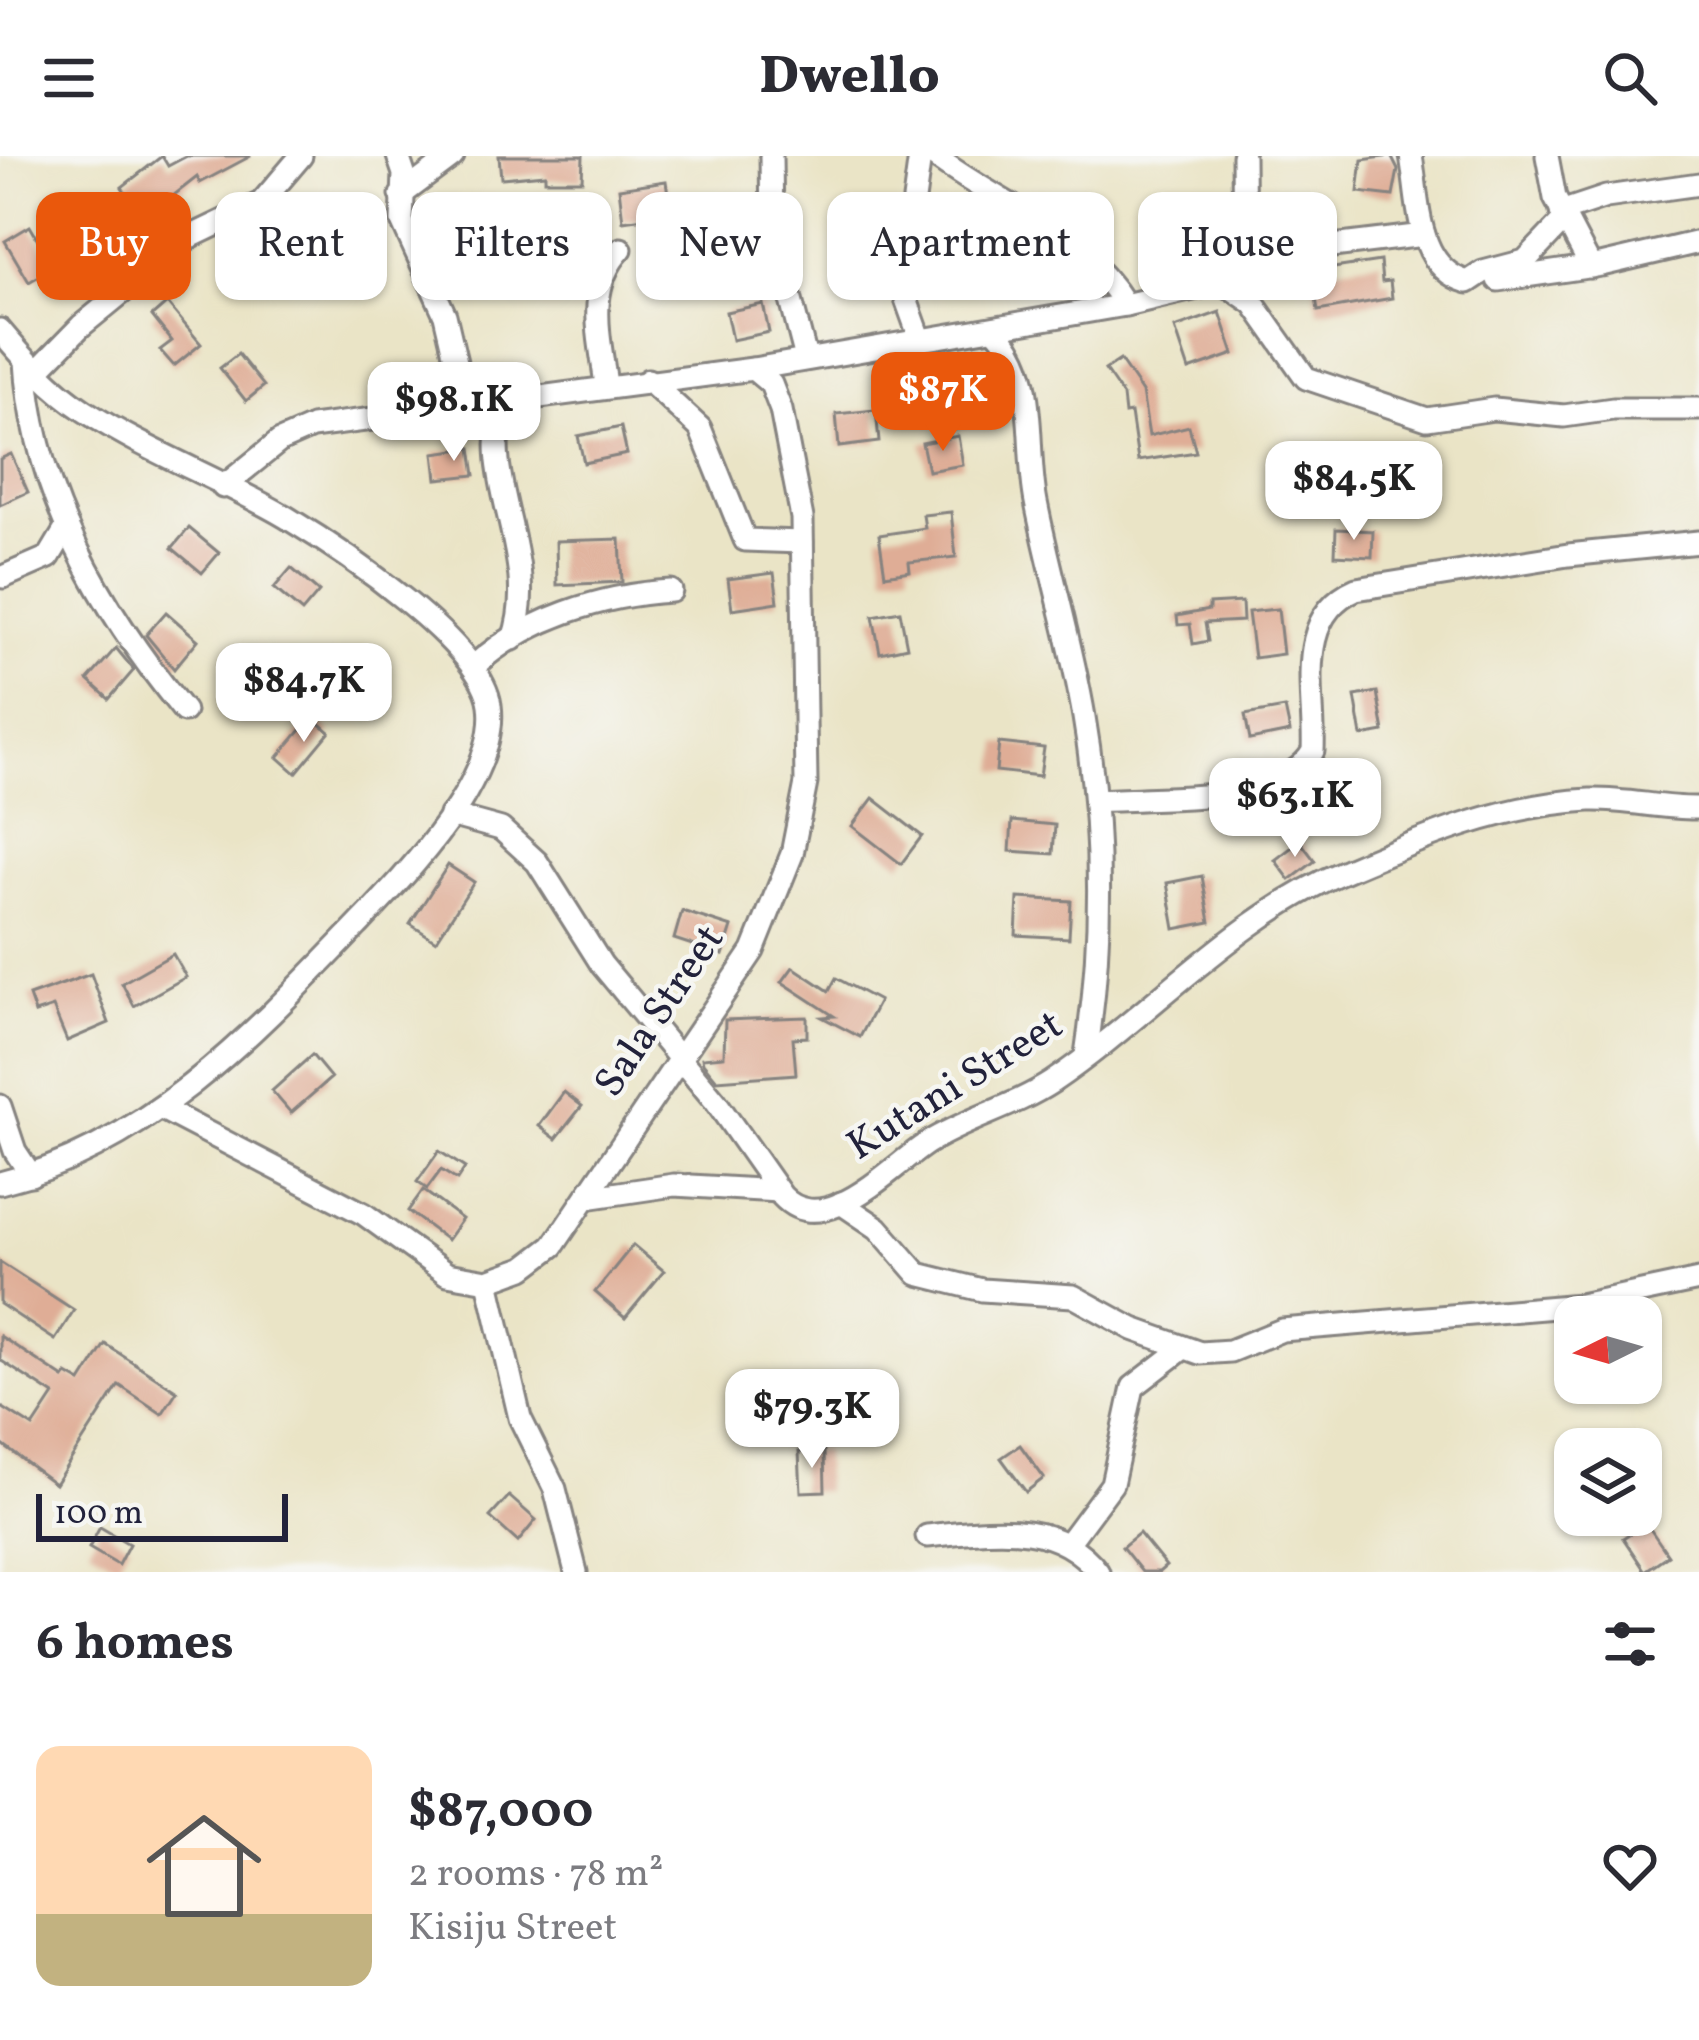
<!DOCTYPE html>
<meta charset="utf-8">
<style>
body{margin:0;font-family:Vollkorn,serif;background:#f7f7f7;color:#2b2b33;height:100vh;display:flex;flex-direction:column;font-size:45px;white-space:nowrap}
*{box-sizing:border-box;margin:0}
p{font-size:39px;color:#7c7c81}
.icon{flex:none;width:66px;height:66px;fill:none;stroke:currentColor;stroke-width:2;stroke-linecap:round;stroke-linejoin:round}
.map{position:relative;height:1416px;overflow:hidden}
.sheet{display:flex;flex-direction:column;background:#fff;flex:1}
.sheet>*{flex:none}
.guide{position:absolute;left:36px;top:36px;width:1629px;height:108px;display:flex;gap:24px}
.needle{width:78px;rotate:265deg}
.buttons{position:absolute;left:1554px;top:1140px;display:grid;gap:24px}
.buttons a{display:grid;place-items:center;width:108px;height:108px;border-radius:24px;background:#fff;box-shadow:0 3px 9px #0004;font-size:60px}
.scale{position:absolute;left:36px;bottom:30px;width:252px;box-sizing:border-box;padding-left:12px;border:6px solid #22223b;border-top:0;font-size:33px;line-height:42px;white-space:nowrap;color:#22223b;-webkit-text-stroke:9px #f6f6f2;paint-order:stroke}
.price{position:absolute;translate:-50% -102px;padding:0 27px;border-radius:24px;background:#fff;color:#222;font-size:39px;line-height:78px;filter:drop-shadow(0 3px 6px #0008)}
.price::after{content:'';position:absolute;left:50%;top:72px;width:36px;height:27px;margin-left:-18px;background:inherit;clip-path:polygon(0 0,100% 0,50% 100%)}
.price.active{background:#ea580c;color:#fff}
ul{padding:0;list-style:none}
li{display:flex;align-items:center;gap:36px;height:300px;padding:0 36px}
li+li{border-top:3px solid #e1e1e2}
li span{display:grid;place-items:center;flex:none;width:336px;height:240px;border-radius:24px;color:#555}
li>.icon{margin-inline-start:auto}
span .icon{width:144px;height:144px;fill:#fffc;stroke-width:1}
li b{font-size:51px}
h2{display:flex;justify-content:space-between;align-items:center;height:144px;padding:0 36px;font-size:51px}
.chip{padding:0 42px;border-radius:24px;background:#fff;box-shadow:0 3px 9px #0004;font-size:42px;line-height:108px}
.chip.active{background:#ea580c;color:#fff}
header{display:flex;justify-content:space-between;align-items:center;height:156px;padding:0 36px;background:#fff;font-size:54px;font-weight:800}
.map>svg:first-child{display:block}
.building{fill:#dfad96}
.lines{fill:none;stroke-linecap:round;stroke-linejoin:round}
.minor-casing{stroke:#868380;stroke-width:27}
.minor{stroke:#fff;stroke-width:21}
.labels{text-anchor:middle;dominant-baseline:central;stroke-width:9;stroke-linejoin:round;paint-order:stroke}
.street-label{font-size:42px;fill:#22223b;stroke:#f6f6f2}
</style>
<header><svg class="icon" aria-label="menu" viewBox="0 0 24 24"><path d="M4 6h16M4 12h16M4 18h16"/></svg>Dwello<svg class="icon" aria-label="search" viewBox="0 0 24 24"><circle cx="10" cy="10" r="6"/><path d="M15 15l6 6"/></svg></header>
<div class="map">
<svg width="1699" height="1416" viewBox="0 0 1699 1416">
<rect width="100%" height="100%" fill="#f6f6f2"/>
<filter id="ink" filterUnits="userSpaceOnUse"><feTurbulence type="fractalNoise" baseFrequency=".00833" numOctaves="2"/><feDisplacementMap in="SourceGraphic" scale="24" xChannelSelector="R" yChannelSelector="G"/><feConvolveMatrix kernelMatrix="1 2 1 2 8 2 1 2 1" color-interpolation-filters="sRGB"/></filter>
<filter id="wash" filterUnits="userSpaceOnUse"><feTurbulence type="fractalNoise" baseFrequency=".004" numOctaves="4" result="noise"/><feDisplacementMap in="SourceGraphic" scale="48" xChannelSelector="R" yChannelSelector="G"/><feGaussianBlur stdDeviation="2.7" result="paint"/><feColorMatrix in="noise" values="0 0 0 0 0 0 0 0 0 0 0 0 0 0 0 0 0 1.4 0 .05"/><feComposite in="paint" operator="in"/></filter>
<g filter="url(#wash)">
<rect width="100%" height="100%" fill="#eae4c6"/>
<g id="blocks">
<g class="building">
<path d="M 162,0 L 168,10 L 187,0 L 251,0 L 200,27 L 197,21 L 155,54 L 151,48 L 138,56 L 122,31 Z"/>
<path d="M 499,0 L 583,0 L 582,24 L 545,24 L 545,18 L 501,22 Z"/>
<path d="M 1391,0 L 1398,14 L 1393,40 L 1358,36 L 1362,4 Z"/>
<path d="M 666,25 L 671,58 L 623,65 L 619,32 Z"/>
<path d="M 30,70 L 54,111 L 29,126 L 5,85 Z"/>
<path d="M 738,73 L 744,82 L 750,81 L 753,103 L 660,112 L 657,87 Z"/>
<path d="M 1380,105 L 1382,126 L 1390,125 L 1392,142 L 1318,155 L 1311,108 L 1326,106 L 1327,113 Z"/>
<path d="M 167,147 L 201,188 L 174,210 L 160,194 L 172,185 L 152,160 Z"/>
<path d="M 763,148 L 769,176 L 732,184 L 726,156 Z"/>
<path d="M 1220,156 L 1234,198 L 1189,214 L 1175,172 Z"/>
<path d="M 238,198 L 264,230 L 246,245 L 220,212 Z"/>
<path d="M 1120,204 L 1142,236 L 1149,280 L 1189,270 L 1196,296 L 1138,305 L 1131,257 L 1125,258 L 1123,240 L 1105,214 Z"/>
<path d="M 986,207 L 991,250 L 969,253 L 971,271 L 947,274 L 941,211 Z"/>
<path d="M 876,254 L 879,286 L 839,291 L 836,258 Z"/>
<path d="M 621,271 L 627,298 L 584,307 L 578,280 Z"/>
<path d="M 958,280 L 963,309 L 928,315 L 922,287 Z"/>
<path d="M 471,292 L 475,319 L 437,323 L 434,297 Z"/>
<path d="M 11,298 L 28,336 L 0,349 L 0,303 Z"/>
<path d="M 951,356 L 956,401 L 909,406 L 910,415 L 885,419 L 879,379 L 925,372 L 923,359 Z"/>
<path d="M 189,372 L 219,397 L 202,417 L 172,392 Z"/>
<path d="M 1336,373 L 1373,375 L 1372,401 L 1335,399 Z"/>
<path d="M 620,383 L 622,426 L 557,429 L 556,385 Z"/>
<path d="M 291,412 L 319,436 L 302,456 L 274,432 Z"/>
<path d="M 774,417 L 778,446 L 732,453 L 728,423 Z"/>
<path d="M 1242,446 L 1243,465 L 1205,467 L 1208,485 L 1193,488 L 1190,468 L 1178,469 L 1177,460 L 1209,454 L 1209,448 Z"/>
<path d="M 1278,453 L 1283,498 L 1254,502 L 1248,456 Z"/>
<path d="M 900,455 L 907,491 L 880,497 L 873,460 Z"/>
<path d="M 166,456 L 198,484 L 174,513 L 146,479 Z"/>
<path d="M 116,492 L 134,514 L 109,543 L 88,524 Z"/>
<path d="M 1377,536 L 1384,576 L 1362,580 L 1355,540 Z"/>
<path d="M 1285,552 L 1290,576 L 1250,584 L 1245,559 Z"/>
<path d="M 312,561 L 330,576 L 296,617 L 278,601 Z"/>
<path d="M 999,587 L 1044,592 L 1040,620 L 996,615 Z"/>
<path d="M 873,642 L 922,680 L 901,708 L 852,670 Z"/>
<path d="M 1012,665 L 1055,669 L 1053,698 L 1010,695 Z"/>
<path d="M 1300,685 L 1315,705 L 1290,724 L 1275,704 Z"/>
<path d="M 448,709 L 474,726 L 436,785 L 410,768 Z"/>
<path d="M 1202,720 L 1210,766 L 1175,773 L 1167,727 Z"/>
<path d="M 1018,742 L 1071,745 L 1069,782 L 1016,779 Z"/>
<path d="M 682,755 L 732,771 L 723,799 L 674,783 Z"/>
<path d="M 173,798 L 186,821 L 134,850 L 122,827 Z"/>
<path d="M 793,811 L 829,835 L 836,822 L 879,845 L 860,881 L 822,861 L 834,860 L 782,826 Z"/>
<path d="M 91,818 L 109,867 L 67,885 L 53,851 L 35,857 L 29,840 Z"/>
<path d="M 807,861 L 807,881 L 793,882 L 796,918 L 717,924 L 703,907 L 702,902 L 724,900 L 725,864 Z"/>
<path d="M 312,899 L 331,922 L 291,957 L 272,935 Z"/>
<path d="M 564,936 L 582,950 L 556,983 L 539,970 Z"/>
<path d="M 439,995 L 465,1012 L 457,1024 L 441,1014 L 427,1033 L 417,1026 Z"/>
<path d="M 423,1034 L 462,1063 L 447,1084 L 408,1055 Z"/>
<path d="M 633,1089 L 664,1115 L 625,1162 L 595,1136 Z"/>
<path d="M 0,1106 L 74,1154 L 55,1184 L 0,1148 Z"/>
<path d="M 0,1180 L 64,1222 L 67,1218 L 81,1226 L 105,1188 L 177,1235 L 162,1258 L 119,1229 L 55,1328 L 0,1287 L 0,1250 L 33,1271 L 54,1239 L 0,1204 Z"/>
<path d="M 1020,1289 L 1044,1322 L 1026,1336 L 1001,1302 Z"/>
<path d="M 824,1295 L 825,1335 L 801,1336 L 799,1296 Z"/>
<path d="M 509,1340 L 536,1364 L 518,1386 L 490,1361 Z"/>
<path d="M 1646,1367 L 1668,1399 L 1645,1415 L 1623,1382 Z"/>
<path d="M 100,1371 L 129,1388 L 118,1409 L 89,1392 Z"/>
<path d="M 1139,1377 L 1166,1410 L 1159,1416 L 1142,1416 L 1122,1391 Z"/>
</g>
</g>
</g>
<g filter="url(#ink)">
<use href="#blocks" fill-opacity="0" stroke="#868380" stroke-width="3"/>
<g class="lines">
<g class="minor-casing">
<g id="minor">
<path d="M 398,0 L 404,18 L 402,65 L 445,159 L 466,249"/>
<path d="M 771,0 L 772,71 L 806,202"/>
<path d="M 920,0 L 902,132 L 921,185"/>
<path d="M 934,0 C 1002,51 1078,74 1125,149"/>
<path d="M 1411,0 C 1419,43 1415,112 1468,126 L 1483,116 L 1525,105 L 1565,63"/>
<path d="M 1547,0 L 1555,42 L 1591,111"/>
<path d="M 401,39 L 453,0"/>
<path d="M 1561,56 L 1606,41 L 1699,28"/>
<path d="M 1239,115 L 1291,95 L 1424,79"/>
<path d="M 1498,124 L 1601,109 L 1699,86"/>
<path d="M 1222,126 L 1253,147 L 1306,222 L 1427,263 L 1494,253 L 1564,260 L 1613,253 L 1699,253"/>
<path d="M 994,172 C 1041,218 1024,286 1036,346 C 1050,418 1072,488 1084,561 C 1103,673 1103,787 1086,899"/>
<path d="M 0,174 C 26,205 51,233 85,255 C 150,297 221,323 286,361 C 339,393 482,487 490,549 C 500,623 404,721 357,770 C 255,876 148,991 0,1027"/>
<path d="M 26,205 C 33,337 102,455 184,555"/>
<path d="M 36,216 L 81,170 L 190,81 L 261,47 L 301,0"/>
<path d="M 648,224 L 700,272 L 745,384 L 802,386"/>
<path d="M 606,229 C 600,182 585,131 621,93"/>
<path d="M 507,244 C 472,312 543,400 513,483"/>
<path d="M 223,331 L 280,285 L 312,271 L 753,213 L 1125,149 L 1222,126 L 1239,115 L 1244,103 L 1243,0"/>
<path d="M 3,421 L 49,401 L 67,371"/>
<path d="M 473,511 C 525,463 602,439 671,435"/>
<path d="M 1095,645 C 1154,640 1283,650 1313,595 C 1316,540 1292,461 1356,433 L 1568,399 L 1699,386"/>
<path d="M 450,659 L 501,673 L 537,706 L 602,809 L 716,946 L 782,1040 C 825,1086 893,1008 929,986 C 968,962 1014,951 1052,926 C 1151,859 1235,761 1347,714 C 1424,681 1505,648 1590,644 C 1627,643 1663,653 1699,652"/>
<path d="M 0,950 L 15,995 L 31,1019"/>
<path d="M 160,952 L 364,1058 L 447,1118 L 488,1125 L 524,1112 L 553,1090 L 753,795 L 792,698 L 806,627 L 802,362 L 781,254 L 771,228 L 753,213"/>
<path d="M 586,1042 L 674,1029 L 778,1035"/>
<path d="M 841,1047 L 878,1072 L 918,1118 L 982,1134 L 1073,1140 L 1133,1173 L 1200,1197 L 1230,1195 L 1282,1174 L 1580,1149 L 1699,1124"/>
<path d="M 488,1125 L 520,1262 L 555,1333 L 576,1416"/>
<path d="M 927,1380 C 989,1374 1056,1361 1098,1416"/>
<path d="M 1069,1386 L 1112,1328 L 1133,1231 L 1181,1194"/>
</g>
</g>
<use href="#minor" class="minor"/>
</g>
</g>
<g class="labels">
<g class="street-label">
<text transform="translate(661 856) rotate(-56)">Sala Street</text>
<text transform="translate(956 931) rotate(-32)">Kutani Street</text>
</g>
</g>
</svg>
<div class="buttons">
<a><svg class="needle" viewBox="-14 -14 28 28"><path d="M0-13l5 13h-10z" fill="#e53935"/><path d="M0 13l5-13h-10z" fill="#7c7c81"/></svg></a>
<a><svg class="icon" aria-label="layers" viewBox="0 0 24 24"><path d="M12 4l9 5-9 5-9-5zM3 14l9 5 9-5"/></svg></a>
</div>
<div class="scale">100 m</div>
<b class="price active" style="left:943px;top:298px">$87K</b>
<b class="price" style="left:454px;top:308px">$98.1K</b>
<b class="price" style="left:1354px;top:387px">$84.5K</b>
<b class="price" style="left:304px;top:589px">$84.7K</b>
<b class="price" style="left:1295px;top:704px">$63.1K</b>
<b class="price" style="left:812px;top:1315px">$79.3K</b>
<div class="guide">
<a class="chip active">Buy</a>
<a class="chip">Rent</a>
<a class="chip">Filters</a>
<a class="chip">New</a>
<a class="chip">Apartment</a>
<a class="chip">House</a>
</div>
</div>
<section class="sheet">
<h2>6 homes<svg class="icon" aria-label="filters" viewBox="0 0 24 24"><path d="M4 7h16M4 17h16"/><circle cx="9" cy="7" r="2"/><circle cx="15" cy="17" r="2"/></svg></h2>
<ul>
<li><span style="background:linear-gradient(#ffd9b3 70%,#c2b280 0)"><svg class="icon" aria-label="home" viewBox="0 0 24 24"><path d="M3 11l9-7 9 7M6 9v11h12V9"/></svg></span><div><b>$87,000</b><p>2 rooms · 78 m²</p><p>Kisiju Street</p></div><svg class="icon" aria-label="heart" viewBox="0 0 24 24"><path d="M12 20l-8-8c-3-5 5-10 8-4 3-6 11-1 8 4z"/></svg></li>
</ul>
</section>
